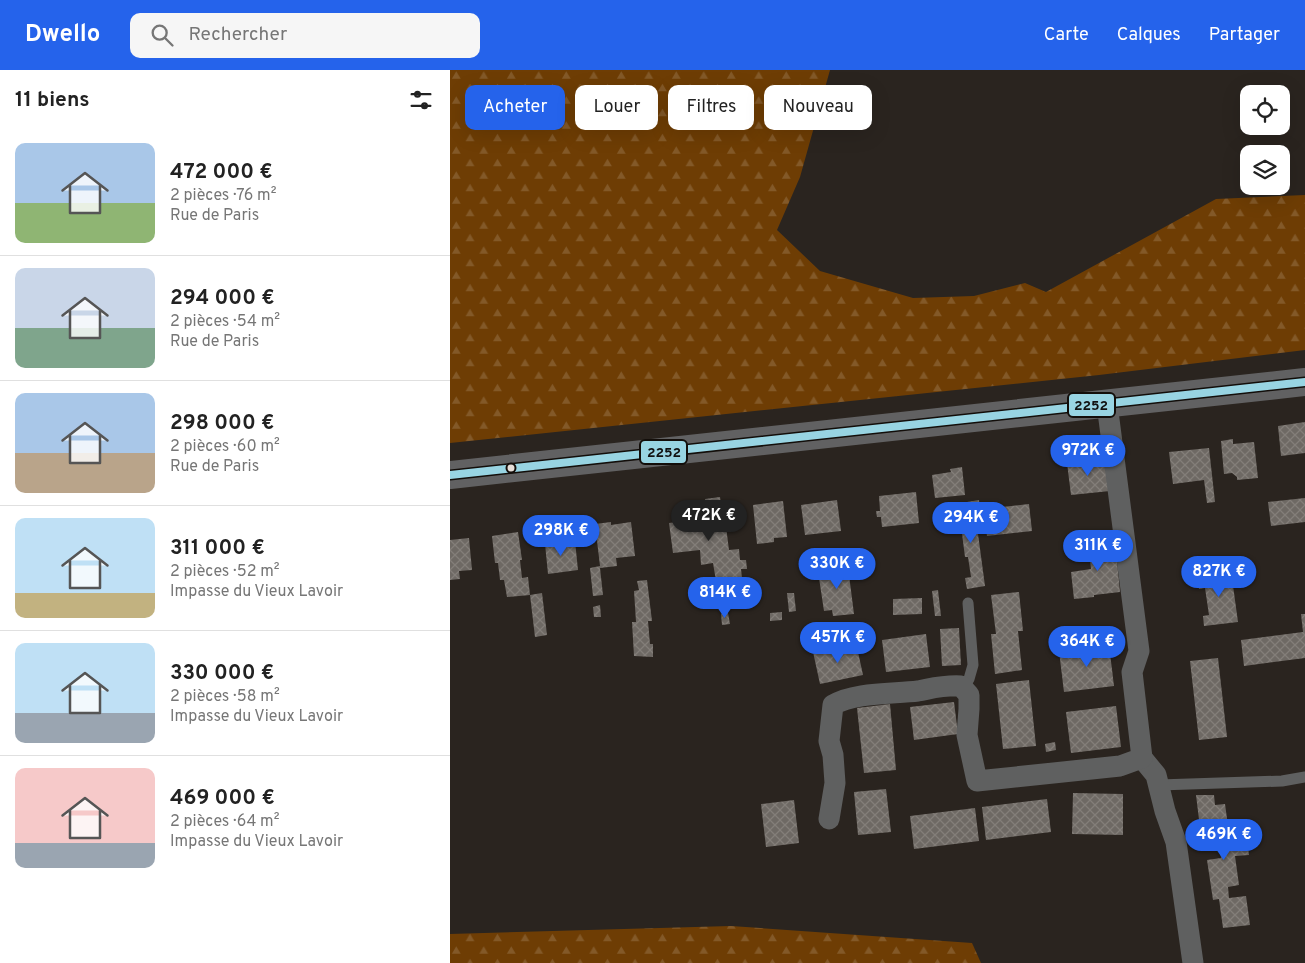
<!DOCTYPE html>
<html lang="fr">
<meta charset="utf-8">
<style>
body{margin:0;font-family:Overpass,sans-serif;background:#f6f6f6;color:#222;height:100vh;display:flex;flex-direction:column;font-size:19px;white-space:nowrap}
*{box-sizing:border-box;margin:0}
p{font-size:16px;color:#767676}
.icon{flex:none;width:28px;height:28px;fill:none;stroke:currentColor;stroke-width:2;stroke-linecap:round;stroke-linejoin:round}
.map{position:relative;flex:1;overflow:hidden}
.drawer{display:flex;flex-direction:column;background:#fff;width:450px}
.drawer>*{flex:none}
.top-card{position:absolute;left:15px;top:15px;width:475px;height:45px;display:flex;gap:10px}
.controls{position:absolute;left:790px;top:15px;display:grid;gap:10px}
.controls a{display:grid;place-items:center;width:50px;height:50px;border-radius:10px;background:#fff;box-shadow:0 5px 20px #0002;font-size:25px}
.price{position:absolute;translate:-50% -42px;padding:0 11px;border-radius:18px;background:#2563eb;color:#fff;font-size:16px;line-height:32px;filter:drop-shadow(0 1px 2px #0008)}
.price::after{content:'';position:absolute;left:50%;top:30px;width:15px;height:11px;margin-left:-8px;background:inherit;clip-path:polygon(0 0,100% 0,50% 100%)}
.price.active{background:#222;color:#fff}
ul{padding:0;list-style:none}
li{display:flex;align-items:center;gap:15px;height:125px;padding:0 15px}
li+li{border-top:1px solid #e0e0e0}
li span{display:grid;place-items:center;flex:none;width:140px;height:100px;border-radius:10px;color:#555}
li>.icon{margin-inline-start:auto}
span .icon{width:60px;height:60px;fill:#fffc;stroke-width:1}
li b{font-size:21px}
h2{display:flex;justify-content:space-between;align-items:center;height:60px;padding:0 15px;font-size:21px}
.chip{padding:0 18px;border-radius:10px;background:#fff;box-shadow:0 5px 20px #0002;font-size:18px;line-height:45px}
.chip.active{background:#2563eb;color:#fff}
header{display:flex;align-items:center;gap:30px;box-sizing:border-box;height:70px;padding:0 25px;background:#2563eb;color:#fff}
header strong{font-size:24px}
nav{display:flex;gap:28px;margin-inline-start:auto;font-size:18px}
.search{width:350px;height:45px;background:#f6f6f6;display:flex;align-items:center;gap:12px;box-sizing:border-box;padding:0 18px;border-radius:10px;color:#767676;font-size:19px}
main{display:flex;flex:1;min-height:0}
.map>svg:first-child{display:block}
.forest{fill:url(#forest-firs)}
.building{fill:url(#building-cross-hatch)}
.lines{fill:none;stroke-linecap:round;stroke-linejoin:round}
.lane{stroke:#5f6060;stroke-width:11}
.street{stroke:#5f6060;stroke-width:21}
.secondary{stroke:#616162;stroke-width:28}
.bus-1-casing{stroke:#130e0a;stroke-width:11}
.bus-1{stroke:#98d4e2;stroke-width:8}
.bus-dot{fill:#e6ded8;stroke:#130e0a;stroke-width:2}
.line-badge{stroke:#130e0a;stroke-width:2}
.pale-badge-label{font-size:14px;text-anchor:middle;font-weight:bold;fill:#111}
</style>
<header>
<strong>Dwello</strong>
<div class="search"><svg class="icon" aria-label="search" viewBox="0 0 24 24"><circle cx="10" cy="10" r="6"/><path d="M15 15l6 6"/></svg>Rechercher</div>
<nav><a>Carte</a><a>Calques</a><a>Partager</a></nav>
</header>
<main>
<section class="drawer">
<h2>11 biens<svg class="icon" aria-label="filters" viewBox="0 0 24 24"><path d="M4 7h16M4 17h16"/><circle cx="9" cy="7" r="2"/><circle cx="15" cy="17" r="2"/></svg></h2>
<ul>
<li><span style="background:linear-gradient(#a9c7e8 60%,#8fb573 0)"><svg class="icon" aria-label="home" viewBox="0 0 24 24"><path d="M3 11l9-7 9 7M6 9v11h12V9"/></svg></span><div><b>472 000 €</b><p>2 pièces · 76 m²</p><p>Rue de Paris</p></div></li>
<li><span style="background:linear-gradient(#c9d6e8 60%,#7fa58c 0)"><svg class="icon" aria-label="home" viewBox="0 0 24 24"><path d="M3 11l9-7 9 7M6 9v11h12V9"/></svg></span><div><b>294 000 €</b><p>2 pièces · 54 m²</p><p>Rue de Paris</p></div></li>
<li><span style="background:linear-gradient(#a9c7e8 60%,#b9a48a 0)"><svg class="icon" aria-label="home" viewBox="0 0 24 24"><path d="M3 11l9-7 9 7M6 9v11h12V9"/></svg></span><div><b>298 000 €</b><p>2 pièces · 60 m²</p><p>Rue de Paris</p></div></li>
<li><span style="background:linear-gradient(#bfe0f5 75%,#c2b280 0)"><svg class="icon" aria-label="home" viewBox="0 0 24 24"><path d="M3 11l9-7 9 7M6 9v11h12V9"/></svg></span><div><b>311 000 €</b><p>2 pièces · 52 m²</p><p>Impasse du Vieux Lavoir</p></div></li>
<li><span style="background:linear-gradient(#bfe0f5 70%,#9aa5b1 0)"><svg class="icon" aria-label="home" viewBox="0 0 24 24"><path d="M3 11l9-7 9 7M6 9v11h12V9"/></svg></span><div><b>330 000 €</b><p>2 pièces · 58 m²</p><p>Impasse du Vieux Lavoir</p></div></li>
<li><span style="background:linear-gradient(#f6c9c9 75%,#9aa5b1 0)"><svg class="icon" aria-label="home" viewBox="0 0 24 24"><path d="M3 11l9-7 9 7M6 9v11h12V9"/></svg></span><div><b>469 000 €</b><p>2 pièces · 64 m²</p><p>Impasse du Vieux Lavoir</p></div></li>
</ul>
</section>
<div class="map">
<svg width="855" height="893" viewBox="0 0 855 893">
<defs>
<pattern id="forest-firs" width="22" height="20" patternUnits="userSpaceOnUse" patternTransform="scale(1.25)"><rect width="22" height="20" fill="#6e3d04"/><path d="M5 1l3.5 6h-7zM16 11l3.5 6h-7z" fill="#835928"/></pattern>
<pattern id="building-cross-hatch" width="8" height="8" patternUnits="userSpaceOnUse" patternTransform="scale(1.25)"><rect width="8" height="8" fill="#6e6964"/><path d="M0 0l8 8M0 8l8-8" fill="none" stroke="#837e79"/></pattern>
</defs>
<rect width="100%" height="100%" fill="#2a241f"/>
<g class="forest">
<path d="M 0,0 L 380,0 L 350,107 L 327,160 L 370,201 L 463,228 L 524,226 L 575,213 L 596,222 L 766,129 L 855,125 L 855,280 L 649,305 L 0,373 Z"/>
<path d="M 281,856 L 522,873 L 531,893 L 0,893 L 0,864 Z"/>
</g>
<g class="building">
<path d="M 855,352 L 855,383 L 831,386 L 828,356 Z"/>
<path d="M 783,369 L 783,374 L 804,372 L 808,408 L 787,410 L 787,407 L 782,403 L 774,404 L 771,371 Z"/>
<path d="M 759,378 L 765,432 L 757,433 L 754,410 L 723,414 L 719,382 Z"/>
<path d="M 656,389 L 660,421 L 621,425 L 617,393 Z"/>
<path d="M 512,397 L 515,425 L 485,428 L 482,405 L 501,402 L 500,399 Z"/>
<path d="M 466,422 L 469,453 L 432,457 L 431,447 L 427,447 L 426,441 L 430,441 L 429,426 Z"/>
<path d="M 270,427 L 273,449 L 275,449 L 279,480 L 289,479 L 290,490 L 296,490 L 297,499 L 291,499 L 292,508 L 266,511 L 263,493 L 251,495 L 250,480 L 223,483 L 219,453 L 258,448 L 255,429 Z"/>
<path d="M 855,428 L 855,452 L 821,456 L 818,432 Z"/>
<path d="M 387,430 L 391,461 L 355,465 L 351,435 Z"/>
<path d="M 529,430 L 531,449 L 526,449 L 535,516 L 517,519 L 515,508 L 521,507 L 518,487 L 515,487 L 511,456 L 492,459 L 491,453 L 519,450 L 517,432 Z"/>
<path d="M 333,431 L 337,467 L 324,468 L 324,472 L 307,474 L 303,435 Z"/>
<path d="M 579,434 L 582,461 L 537,466 L 534,439 Z"/>
<path d="M 161,452 L 161,455 L 181,452 L 185,486 L 166,488 L 167,496 L 150,498 L 153,525 L 143,526 L 140,498 L 150,496 L 145,454 Z"/>
<path d="M 68,462 L 72,490 L 70,490 L 72,508 L 78,507 L 80,525 L 57,527 L 54,510 L 50,510 L 48,493 L 45,493 L 42,466 Z"/>
<path d="M 19,468 L 22,500 L 9,501 L 10,509 L 0,510 L 0,470 Z"/>
<path d="M 665,470 L 670,522 L 644,525 L 644,527 L 624,529 L 621,502 L 641,499 L 638,473 Z"/>
<path d="M 104,471 L 106,473 L 125,471 L 128,500 L 98,504 L 95,474 L 96,472 Z"/>
<path d="M 401,495 L 402,504 L 399,505 L 404,544 L 383,546 L 382,540 L 374,541 L 369,508 L 373,508 L 372,498 Z"/>
<path d="M 781,501 L 788,552 L 754,556 L 753,546 L 759,545 L 755,518 L 749,519 L 747,506 Z"/>
<path d="M 197,510 L 202,551 L 198,551 L 200,574 L 203,574 L 203,587 L 184,586 L 182,552 L 186,552 L 184,521 L 189,520 L 187,511 Z"/>
<path d="M 488,520 L 491,546 L 485,546 L 482,521 Z"/>
<path d="M 569,522 L 573,561 L 568,561 L 572,600 L 545,604 L 541,564 L 546,564 L 541,525 Z"/>
<path d="M 92,523 L 97,565 L 85,567 L 80,525 Z"/>
<path d="M 337,523 L 344,523 L 346,541 L 339,542 Z"/>
<path d="M 472,528 L 472,544 L 443,545 L 443,529 Z"/>
<path d="M 150,535 L 151,547 L 144,547 L 143,537 Z"/>
<path d="M 332,542 L 332,550 L 320,551 L 320,543 Z"/>
<path d="M 278,543 L 280,554 L 272,555 L 271,544 Z"/>
<path d="M 851,544 L 855,544 L 855,588 L 794,596 L 791,570 L 853,562 Z"/>
<path d="M 509,558 L 511,595 L 492,596 L 490,559 Z"/>
<path d="M 476,564 L 480,597 L 436,602 L 432,570 Z"/>
<path d="M 406,573 L 413,605 L 370,614 L 363,582 Z"/>
<path d="M 659,575 L 664,616 L 614,622 L 609,581 Z"/>
<path d="M 768,588 L 777,667 L 749,670 L 740,591 Z"/>
<path d="M 579,610 L 586,676 L 553,679 L 546,614 Z"/>
<path d="M 504,632 L 508,664 L 464,670 L 460,637 Z"/>
<path d="M 440,634 L 446,700 L 414,703 L 407,638 Z"/>
<path d="M 666,636 L 671,677 L 621,683 L 616,642 Z"/>
<path d="M 605,672 L 606,680 L 596,682 L 595,674 Z"/>
<path d="M 436,719 L 441,762 L 408,765 L 404,722 Z"/>
<path d="M 623,723 L 673,724 L 673,765 L 622,764 Z"/>
<path d="M 746,725 L 764,725 L 765,735 L 775,734 L 779,763 L 796,761 L 799,785 L 785,786 L 789,815 L 778,817 L 779,828 L 796,826 L 800,855 L 773,858 L 769,829 L 763,830 L 757,790 L 771,788 L 768,764 L 751,766 Z"/>
<path d="M 597,729 L 601,762 L 536,770 L 532,737 Z"/>
<path d="M 344,730 L 349,773 L 316,777 L 311,734 Z"/>
<path d="M 525,738 L 529,771 L 464,779 L 460,746 Z"/>
</g>
<g class="lines">
<g class="lane">
<path d="M 513,619 L 519,609 L 523,595 L 518,533"/>
<path d="M 709,715 L 832,711 L 855,707"/>
</g>
<g class="street">
<path d="M 692,688 L 706,705 L 715,741 L 726,772 L 743,893"/>
<path d="M 379,749 L 385,713 L 383,685 L 379,671 L 383,635 C 404,622 443,624 468,621 C 484,618 494,615 511,616 L 519,625 L 519,639 L 517,665 L 527,711 L 670,696 L 692,688 L 682,602 L 689,581 L 657,334"/>
</g>
<path class="secondary" d="M 0,405 L 855,312"/>
<g class="bus-1-casing">
<path id="bus-1" d="M 0,405 L 855,312"/>
</g>
<use href="#bus-1" class="bus-1"/>
</g>
<circle class="bus-dot" cx="61" cy="398" r="4.5"/>
<g class="line-badge">
<rect x="618" y="323" width="47" height="24" rx="5" fill="#98d4e2"/>
<rect x="190" y="370" width="47" height="24" rx="5" fill="#98d4e2"/>
</g>
<g class="pale-badge-label">
<text x="641" y="340">2252</text>
<text x="214" y="387">2252</text>
</g>
</svg>
<div class="controls">
<a><svg class="icon" aria-label="locate" viewBox="0 0 24 24"><circle cx="12" cy="12" r="6"/><path d="M12 2v4M12 18v4M2 12h4M18 12h4"/></svg></a>
<a><svg class="icon" aria-label="layers" viewBox="0 0 24 24"><path d="M12 4l9 5-9 5-9-5zM3 14l9 5 9-5"/></svg></a>
</div>
<b class="price" style="left:638px;top:407px">972K €</b>
<b class="price active" style="left:259px;top:472px">472K €</b>
<b class="price" style="left:521px;top:474px">294K €</b>
<b class="price" style="left:111px;top:487px">298K €</b>
<b class="price" style="left:648px;top:502px">311K €</b>
<b class="price" style="left:387px;top:520px">330K €</b>
<b class="price" style="left:769px;top:528px">827K €</b>
<b class="price" style="left:275px;top:549px">814K €</b>
<b class="price" style="left:388px;top:594px">457K €</b>
<b class="price" style="left:637px;top:598px">364K €</b>
<b class="price" style="left:774px;top:791px">469K €</b>
<div class="top-card">
<a class="chip active">Acheter</a>
<a class="chip">Louer</a>
<a class="chip">Filtres</a>
<a class="chip">Nouveau</a>
</div>
</div>
</main>
